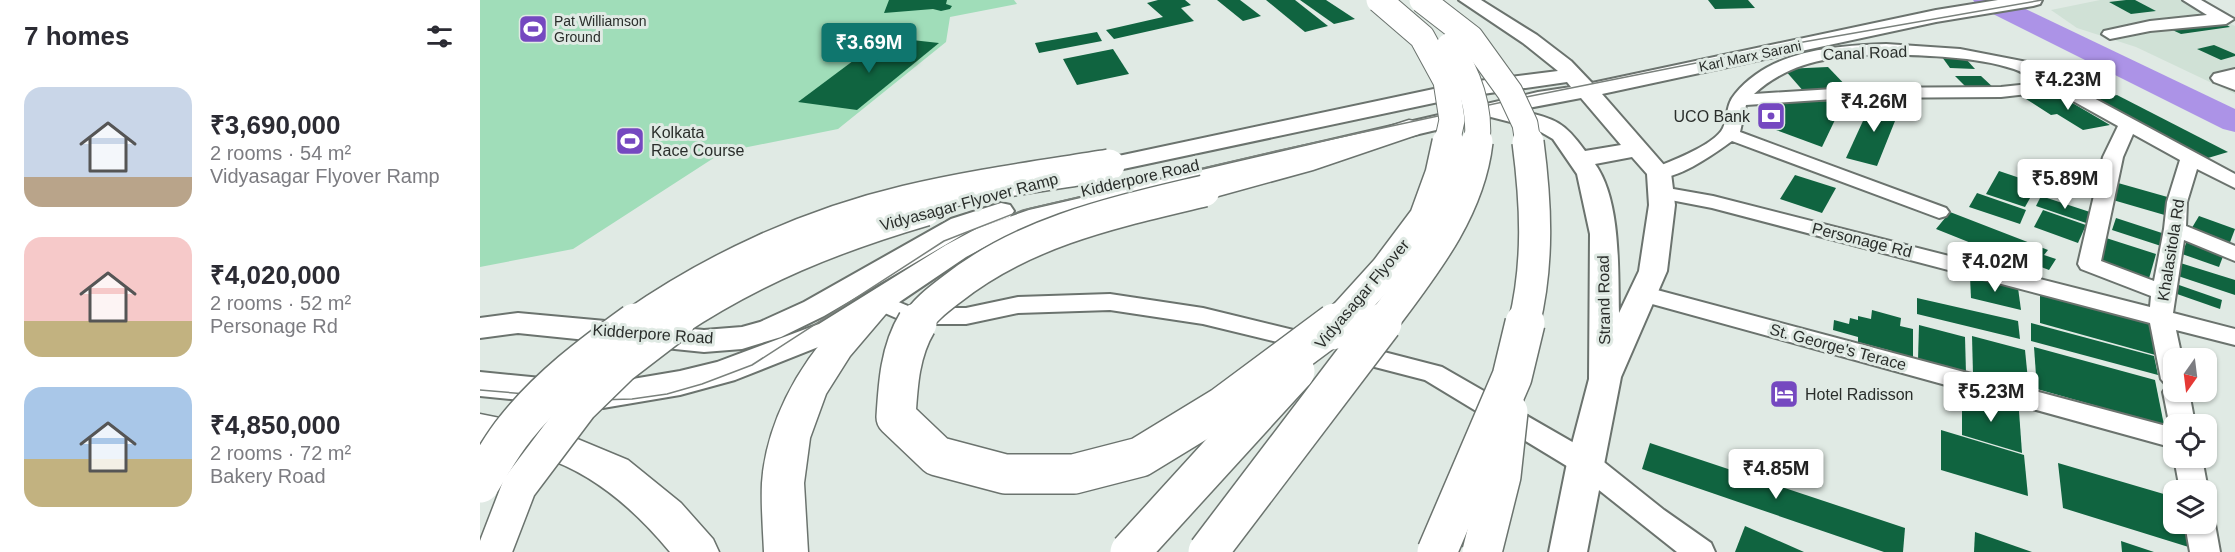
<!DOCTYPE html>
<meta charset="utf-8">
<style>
body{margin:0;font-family:Helvetica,sans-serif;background:#f7f7f7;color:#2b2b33;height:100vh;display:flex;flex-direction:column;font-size:22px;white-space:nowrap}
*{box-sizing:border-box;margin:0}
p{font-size:20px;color:#7c7c81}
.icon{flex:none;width:33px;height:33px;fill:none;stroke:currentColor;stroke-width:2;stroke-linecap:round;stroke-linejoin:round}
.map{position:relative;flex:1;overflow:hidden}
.details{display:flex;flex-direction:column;background:#fff;width:480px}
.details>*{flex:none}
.needle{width:39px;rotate:194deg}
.buttons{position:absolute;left:1683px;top:348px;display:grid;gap:12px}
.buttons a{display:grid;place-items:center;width:54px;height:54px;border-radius:12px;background:#fff;box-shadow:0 2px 4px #0004;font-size:30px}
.price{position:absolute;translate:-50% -51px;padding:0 14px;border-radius:6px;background:#fff;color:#222;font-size:20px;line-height:39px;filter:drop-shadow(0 2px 3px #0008)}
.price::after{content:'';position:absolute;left:50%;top:36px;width:18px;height:14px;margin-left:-9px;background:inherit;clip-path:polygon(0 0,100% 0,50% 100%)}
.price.on{background:#0f766e;color:#fff}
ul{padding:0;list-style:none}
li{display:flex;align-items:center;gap:18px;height:150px;padding:0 24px}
li span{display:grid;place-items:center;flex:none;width:168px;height:120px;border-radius:18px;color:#555}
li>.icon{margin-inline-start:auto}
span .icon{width:72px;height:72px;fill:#fffc;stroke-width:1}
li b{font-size:26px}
h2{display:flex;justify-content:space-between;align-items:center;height:72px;padding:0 24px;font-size:26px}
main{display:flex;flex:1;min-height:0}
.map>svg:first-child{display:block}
.built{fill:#d0e1d6}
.green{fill:#a0ddb9}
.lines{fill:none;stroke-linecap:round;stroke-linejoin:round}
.river{fill:#ac93e7;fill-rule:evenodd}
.building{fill:#106440}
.minor-casing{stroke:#6b736e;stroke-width:4}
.major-casing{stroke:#6b736e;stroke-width:4}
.highway-casing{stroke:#6b736e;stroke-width:3}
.minor{fill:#fff;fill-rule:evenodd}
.major{fill:#fff;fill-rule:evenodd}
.highway{fill:#fff;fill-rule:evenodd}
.tram{stroke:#7a817c;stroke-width:1.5}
.major-bridge-far1-casing{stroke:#6b736e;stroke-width:30;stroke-linecap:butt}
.major-bridge-casing{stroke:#6b736e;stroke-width:37;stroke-linecap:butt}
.highway-bridge-far2-casing{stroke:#6b736e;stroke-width:27;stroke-linecap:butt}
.highway-bridge-far1-casing{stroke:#6b736e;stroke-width:34;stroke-linecap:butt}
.highway-bridge-casing{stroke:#6b736e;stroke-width:42;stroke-linecap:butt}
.major-bridge-far1{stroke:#fff;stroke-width:27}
.major-bridge{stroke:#fff;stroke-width:34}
.highway-bridge-far2{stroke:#fff;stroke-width:25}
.highway-bridge-far1{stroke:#fff;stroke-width:31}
.highway-bridge{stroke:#fff;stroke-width:39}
.labels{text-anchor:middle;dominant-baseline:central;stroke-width:6;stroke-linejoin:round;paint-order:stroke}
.far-poi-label{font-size:14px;fill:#2a2e2b;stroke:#e0eae4;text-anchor:start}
.far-street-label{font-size:14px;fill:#2a2e2b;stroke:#e0eae4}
.street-label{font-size:16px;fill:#2a2e2b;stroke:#e0eae4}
.poi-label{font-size:16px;fill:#2a2e2b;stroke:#e0eae4;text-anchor:start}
</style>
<main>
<section class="details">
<h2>7 homes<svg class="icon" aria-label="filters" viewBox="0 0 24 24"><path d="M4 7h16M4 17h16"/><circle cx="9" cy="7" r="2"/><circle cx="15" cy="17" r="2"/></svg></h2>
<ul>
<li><span style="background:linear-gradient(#c9d6e8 75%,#b9a48a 0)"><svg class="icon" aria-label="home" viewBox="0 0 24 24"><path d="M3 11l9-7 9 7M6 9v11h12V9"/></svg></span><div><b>₹3,690,000</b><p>2 rooms · 54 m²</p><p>Vidyasagar Flyover Ramp</p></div></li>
<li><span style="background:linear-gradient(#f6c9c9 70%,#c2b280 0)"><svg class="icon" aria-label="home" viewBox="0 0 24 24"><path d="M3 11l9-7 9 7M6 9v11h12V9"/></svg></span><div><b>₹4,020,000</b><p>2 rooms · 52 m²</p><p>Personage Rd</p></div></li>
<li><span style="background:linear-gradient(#a9c7e8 60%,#c2b280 0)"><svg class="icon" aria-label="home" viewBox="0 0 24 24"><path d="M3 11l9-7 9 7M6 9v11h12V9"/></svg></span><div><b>₹4,850,000</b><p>2 rooms · 72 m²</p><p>Bakery Road</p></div></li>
</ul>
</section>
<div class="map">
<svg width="1755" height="552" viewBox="0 0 1755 552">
<rect width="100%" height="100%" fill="#e0eae4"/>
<path class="built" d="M 1620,0 L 1704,0 L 1755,26 L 1755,94 L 1656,47 L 1597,28 L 1571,10 Z"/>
<path class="green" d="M 0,0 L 534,0 L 537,4 L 470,17 L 466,42 L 358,129 L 243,152 L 93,249 L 0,267 Z"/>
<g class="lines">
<path class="river" d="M 1493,0 L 1527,0 L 1755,109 L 1755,132 L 1743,129 L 1497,6 Z"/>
</g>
<g class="building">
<path d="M 409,0 L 467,0 L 466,4 L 472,6 L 470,9 L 461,11 L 453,9 L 404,13 Z"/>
<path d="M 678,0 L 705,0 L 711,5 L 701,8 L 714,21 L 634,39 L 626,30 L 683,17 L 667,3 Z"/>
<path d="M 737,0 L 760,0 L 781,16 L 763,21 Z"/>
<path d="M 786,0 L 815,0 L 848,26 L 825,32 Z"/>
<path d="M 820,0 L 846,0 L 875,19 L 854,24 Z"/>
<path d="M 1228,0 L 1268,0 L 1275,8 L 1235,9 Z"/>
<path d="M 1646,0 L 1655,0 L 1676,11 L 1651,14 L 1629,2 Z"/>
<path d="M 1738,20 L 1750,27 L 1701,34 L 1686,27 Z"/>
<path d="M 617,32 L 622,41 L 559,53 L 555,43 Z"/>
<path d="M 405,37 L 459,43 L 377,110 L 318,102 Z"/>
<path d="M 1734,45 L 1755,54 L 1755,56 L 1741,60 L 1717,49 Z"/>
<path d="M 633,49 L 649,74 L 597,85 L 583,59 Z"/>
<path d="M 1462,57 L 1486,59 L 1495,69 L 1470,68 Z"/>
<path d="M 1348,67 L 1371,91 L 1325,93 L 1304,69 Z"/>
<path d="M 1475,76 L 1501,76 L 1516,90 L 1489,90 Z"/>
<path d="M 1577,94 L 1630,125 L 1603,130 L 1577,114 L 1571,115 L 1546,99 Z"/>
<path d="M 1637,95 L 1748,152 L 1728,158 L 1617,100 Z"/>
<path d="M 1393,99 L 1421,106 L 1397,166 L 1366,158 Z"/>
<path d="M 1364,101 L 1342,147 L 1288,127 L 1295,102 Z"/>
<path d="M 1519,171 L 1558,184 L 1545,207 L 1506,194 Z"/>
<path d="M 1315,175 L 1356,188 L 1342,213 L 1300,199 Z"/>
<path d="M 1631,181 L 1691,198 L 1688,216 L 1626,198 Z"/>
<path d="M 1497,193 L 1546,210 L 1540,224 L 1489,207 Z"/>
<path d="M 1561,196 L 1613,213 L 1609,224 L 1556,206 Z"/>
<path d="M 1563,210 L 1606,225 L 1598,243 L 1554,227 Z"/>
<path d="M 1470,212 L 1568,250 L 1564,255 L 1576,259 L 1569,270 L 1548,262 L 1546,265 L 1456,229 Z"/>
<path d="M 1719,216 L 1755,229 L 1749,245 L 1710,231 Z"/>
<path d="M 1636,218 L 1685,234 L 1681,246 L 1632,230 Z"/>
<path d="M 1623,237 L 1676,254 L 1668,282 L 1613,263 Z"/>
<path d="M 1708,238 L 1745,251 L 1739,267 L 1702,254 Z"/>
<path d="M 1694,261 L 1755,280 L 1755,295 L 1692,274 Z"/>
<path d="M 1490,277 L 1538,288 L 1541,310 L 1491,298 Z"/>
<path d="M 1699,285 L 1742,300 L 1740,309 L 1697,294 Z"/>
<path d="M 1560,290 L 1674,321 L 1679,356 L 1560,323 Z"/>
<path d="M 1437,298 L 1538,321 L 1540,339 L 1437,314 Z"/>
<path d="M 1392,310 L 1421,318 L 1420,326 L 1433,329 L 1433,360 L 1412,355 L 1412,351 L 1378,342 L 1378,337 L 1353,330 L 1354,320 L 1369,324 L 1370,318 L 1378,320 L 1378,316 L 1391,319 Z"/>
<path d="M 1551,323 L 1674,356 L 1678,375 L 1551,341 Z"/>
<path d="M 1439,325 L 1485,337 L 1486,373 L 1438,360 Z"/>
<path d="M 1492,336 L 1545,350 L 1549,390 L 1493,374 Z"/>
<path d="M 1554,347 L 1675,380 L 1684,425 L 1557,389 Z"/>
<path d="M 1482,394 L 1539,411 L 1542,453 L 1482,435 Z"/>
<path d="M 1461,430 L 1544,455 L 1548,496 L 1461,470 Z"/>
<path d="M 1170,443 L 1425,528 L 1423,552 L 1404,552 L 1162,469 Z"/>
<path d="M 1578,463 L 1694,497 L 1694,524 L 1710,524 L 1715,549 L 1583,508 Z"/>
<path d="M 1265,526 L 1324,552 L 1255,552 Z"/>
<path d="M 1495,532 L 1552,552 L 1494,552 Z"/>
<path d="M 1641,541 L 1674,552 L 1642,552 Z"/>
</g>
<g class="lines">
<g class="minor-casing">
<g id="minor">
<path d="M 1703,0 L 1721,0 L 1754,19 L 1746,24 L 1670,31 L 1630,39 L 1622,34 L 1624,31 L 1670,21 L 1727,15 Z"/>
<path d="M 1406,44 L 1480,49 L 1547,62 L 1755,174 L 1755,188 L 1717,169 L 1707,202 L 1706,226 L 1755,246 L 1755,261 L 1704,240 L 1693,313 L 1755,329 L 1755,345 L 1696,330 L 1702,358 L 1694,358 L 1694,392 L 1709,392 L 1715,424 L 1694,424 L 1694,448 L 1154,299 L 1151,294 L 1154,289 L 1162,286 L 1690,427 L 1683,392 L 1687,386 L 1681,379 L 1670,323 L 1232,208 L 1175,197 L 1172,193 L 1175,189 L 1182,187 L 1233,196 L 1670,307 L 1671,296 L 1601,269 L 1598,264 L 1623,157 L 1638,126 L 1575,91 L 1521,97 L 1369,98 L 1266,105 L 1260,132 L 1466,208 L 1469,212 L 1466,216 L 1459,218 L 1252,141 C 1234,154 1194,183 1172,177 L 1169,173 L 1172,169 C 1189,162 1235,145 1243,128 C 1248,117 1246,104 1255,94 C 1291,50 1353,46 1406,44 ZM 1406,54 C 1448,56 1494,56 1534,69 C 1543,72 1551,78 1559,83 L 1521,87 L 1369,88 L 1274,94 C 1312,59 1358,56 1406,54 ZM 1653,134 L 1700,160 L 1687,202 L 1684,229 L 1674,281 L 1621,261 L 1643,157 Z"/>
<path d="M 1755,69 L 1755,90 L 1734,82 L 1731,78 L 1734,74 Z"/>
<path d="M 399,294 L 433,308 L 486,308 L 538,297 L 630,294 L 723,308 L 834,335 L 843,337 L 846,343 L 843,349 L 834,351 L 723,324 L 630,310 L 538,313 L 486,324 L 430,324 L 391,307 L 387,302 L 391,297 Z"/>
<path d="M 869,343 L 962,367 L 1115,455 L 1184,510 L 1231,543 L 1235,552 L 1197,552 L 1095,471 L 945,380 L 860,358 L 857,352 L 860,346 Z"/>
<path d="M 1694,458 L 1722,458 L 1728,490 L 1726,493 L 1726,490 L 1700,490 Z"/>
<path d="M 1726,514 L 1730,515 L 1735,524 L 1740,552 L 1710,552 L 1705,524 L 1726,524 Z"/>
</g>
</g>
<g class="major-casing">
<g id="major">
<path d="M 979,0 L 1001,0 L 1057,35 L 1091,61 L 1112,83 L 1456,10 L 1518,0 L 1562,0 L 1560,4 L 1553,6 L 1456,22 L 1122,94 L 1191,173 L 1195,205 L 1187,271 L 1141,377 L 1107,552 L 1069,552 L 1087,463 L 1109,379 L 1110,234 L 1097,174 L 1073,139 L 1054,128 L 1011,117 L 566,222 L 518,240 L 486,257 L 409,309 L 361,338 L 255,380 L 200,395 L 123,408 L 0,396 L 0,372 L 123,384 L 200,371 L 237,362 L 339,324 L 466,245 L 498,228 L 549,210 L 1058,92 L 1091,87 L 1087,82 L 982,97 L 629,172 L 620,170 L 617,165 L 620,160 L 629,158 L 982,83 L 1078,71 L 1043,43 ZM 1101,98 L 1141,145 L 1105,151 C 1083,120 1074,119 1038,110 ZM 1152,157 L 1167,174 L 1169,205 L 1159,271 L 1139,313 C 1138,270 1141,200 1115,164 Z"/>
<path d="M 521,203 L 530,205 L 534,211 L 530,217 L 489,231 L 344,316 L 301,337 L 262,349 L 224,352 L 38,333 L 0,338 L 0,318 L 38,313 L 224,330 L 262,327 L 280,322 L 324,302 L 471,219 Z"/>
</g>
</g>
<g class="highway-casing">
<g id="highway">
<path d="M 929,120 L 939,122 L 942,128 L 939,134 L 833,170 L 724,200 L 714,197 L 709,191 L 714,185 L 813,158 Z"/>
<path d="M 399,291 L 411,294 L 416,302 L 370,356 L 346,394 L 330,438 L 324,483 L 328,552 L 284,552 C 283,529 281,506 282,483 C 286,425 317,366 357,325 C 370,311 381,296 399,291 Z"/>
<path d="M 0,414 L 71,428 L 148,460 L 201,503 L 233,539 L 239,552 L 190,552 C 156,511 115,474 63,457 C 43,450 21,448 0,444 Z"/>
</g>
</g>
<use href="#minor" class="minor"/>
<use href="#major" class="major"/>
<use href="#highway" class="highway"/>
<path class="tram" d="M 0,390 L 117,400 L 152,399 L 187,394 L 222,384 L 272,365 L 464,241 L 543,210 L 796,151 L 1051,96 L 1306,45 L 1562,0"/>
<g class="major-bridge-far1-casing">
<path id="major-bridge-far1" d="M 195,324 C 275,271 354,239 446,212"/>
</g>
<g class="major-bridge-casing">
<path id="major-bridge" d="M 14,552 L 39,487 L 100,406 L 141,366 L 197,323"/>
</g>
<g class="highway-bridge-far2-casing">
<g id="highway-bridge-far2">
<path d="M 899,0 L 942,37 L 966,81 L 972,120 L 967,143"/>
<path d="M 942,0 L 991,38 L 1030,92 L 1045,124 L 1048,143"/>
<path d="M 969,46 C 989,73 1001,110 997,143"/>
</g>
</g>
<g class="highway-bridge-far1-casing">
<g id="highway-bridge-far1">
<path d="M 153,324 C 235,267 329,224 426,201 C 493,185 561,176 629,165"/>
<path d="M 436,324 C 444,310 459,299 472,289 C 545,231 636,212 724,191"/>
<path d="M 853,324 L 868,313"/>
<path d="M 857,324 L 906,270 L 945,218 L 961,174 L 968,142"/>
<path d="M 901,324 C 942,269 989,212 997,142"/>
<path d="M 1044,324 C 1059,263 1056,203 1048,142"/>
</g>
</g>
<g class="highway-bridge-casing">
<g id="highway-bridge">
<path d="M 437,323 C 420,351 418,384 416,417 L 457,456 L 525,474 L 594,474 L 660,457 L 742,407 L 855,323"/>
<path d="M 852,330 L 859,323"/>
<path d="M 0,483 C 11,465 21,446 35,429 C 68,387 112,354 155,323"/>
<path d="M 650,552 L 815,371"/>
<path d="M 728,552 L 902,323"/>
<path d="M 957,552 L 1032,377 L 1045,323"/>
<path d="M 1002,552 L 1021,476 L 1028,412"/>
</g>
</g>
<use href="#major-bridge-far1" class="major-bridge-far1"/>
<use href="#major-bridge" class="major-bridge"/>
<use href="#highway-bridge-far2" class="highway-bridge-far2"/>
<use href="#highway-bridge-far1" class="highway-bridge-far1"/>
<use href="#highway-bridge" class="highway-bridge"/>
</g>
<defs>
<g id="stadium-square" transform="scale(1.5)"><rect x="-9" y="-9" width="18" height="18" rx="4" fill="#7548c0" stroke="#e0eae4"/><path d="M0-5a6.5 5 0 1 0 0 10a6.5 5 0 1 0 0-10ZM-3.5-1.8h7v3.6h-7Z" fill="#fff"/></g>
<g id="bank-square" transform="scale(1.5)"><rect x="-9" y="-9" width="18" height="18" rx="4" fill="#7548c0" stroke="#e0eae4"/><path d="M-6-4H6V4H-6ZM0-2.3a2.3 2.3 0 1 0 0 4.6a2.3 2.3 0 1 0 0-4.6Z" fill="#fff"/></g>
<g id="hotel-square" transform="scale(1.5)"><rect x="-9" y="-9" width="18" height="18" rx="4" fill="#7548c0" stroke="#e0eae4"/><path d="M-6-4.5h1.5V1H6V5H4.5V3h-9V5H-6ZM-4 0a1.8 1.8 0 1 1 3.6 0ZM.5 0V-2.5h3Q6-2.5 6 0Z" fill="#fff"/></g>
</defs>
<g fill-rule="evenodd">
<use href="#stadium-square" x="53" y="29"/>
<use href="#bank-square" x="1291" y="116"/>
<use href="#stadium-square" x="150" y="141"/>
<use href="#hotel-square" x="1304" y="394"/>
</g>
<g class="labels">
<g class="far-poi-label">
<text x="74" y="21">Pat Williamson<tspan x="74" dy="16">Ground</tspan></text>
</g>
<g class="far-street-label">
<text transform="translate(1270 56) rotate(-12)">Karl Marx Sarani</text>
</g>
<g class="street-label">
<text transform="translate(1385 53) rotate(-2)">Canal Road</text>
<text transform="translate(660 178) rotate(-13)">Kidderpore Road</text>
<text transform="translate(489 202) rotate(-15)">Vidyasagar Flyover Ramp</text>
<text transform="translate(1382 240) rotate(14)">Personage Rd</text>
<text transform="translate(1691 250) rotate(-81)">Khalasitola Rd</text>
<text transform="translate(882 294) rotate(-50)">Vidyasagar Flyover</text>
<text transform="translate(1124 300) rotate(-91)">Strand Road</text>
<text transform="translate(173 334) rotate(4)">Kidderpore Road</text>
<text transform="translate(1358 347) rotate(15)">St. George's Terace</text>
</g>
<g class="poi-label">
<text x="1270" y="116" text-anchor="end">UCO Bank</text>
<text x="171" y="132">Kolkata<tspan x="171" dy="18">Race Course</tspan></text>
<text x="1325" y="394">Hotel Radisson</text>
</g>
</g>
</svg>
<div class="buttons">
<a><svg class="needle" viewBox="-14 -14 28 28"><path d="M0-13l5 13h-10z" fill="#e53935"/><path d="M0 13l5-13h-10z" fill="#7c7c81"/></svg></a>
<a><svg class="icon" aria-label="locate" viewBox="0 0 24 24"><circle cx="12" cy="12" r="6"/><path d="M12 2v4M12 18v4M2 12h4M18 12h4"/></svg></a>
<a><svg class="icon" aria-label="layers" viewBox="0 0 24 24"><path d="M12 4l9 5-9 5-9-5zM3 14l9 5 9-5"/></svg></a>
</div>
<b class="price on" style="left:389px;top:74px">₹3.69M</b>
<b class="price" style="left:1588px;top:111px">₹4.23M</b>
<b class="price" style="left:1394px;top:133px">₹4.26M</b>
<b class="price" style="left:1585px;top:210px">₹5.89M</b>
<b class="price" style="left:1515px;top:293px">₹4.02M</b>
<b class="price" style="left:1511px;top:423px">₹5.23M</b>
<b class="price" style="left:1296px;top:500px">₹4.85M</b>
</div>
</main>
